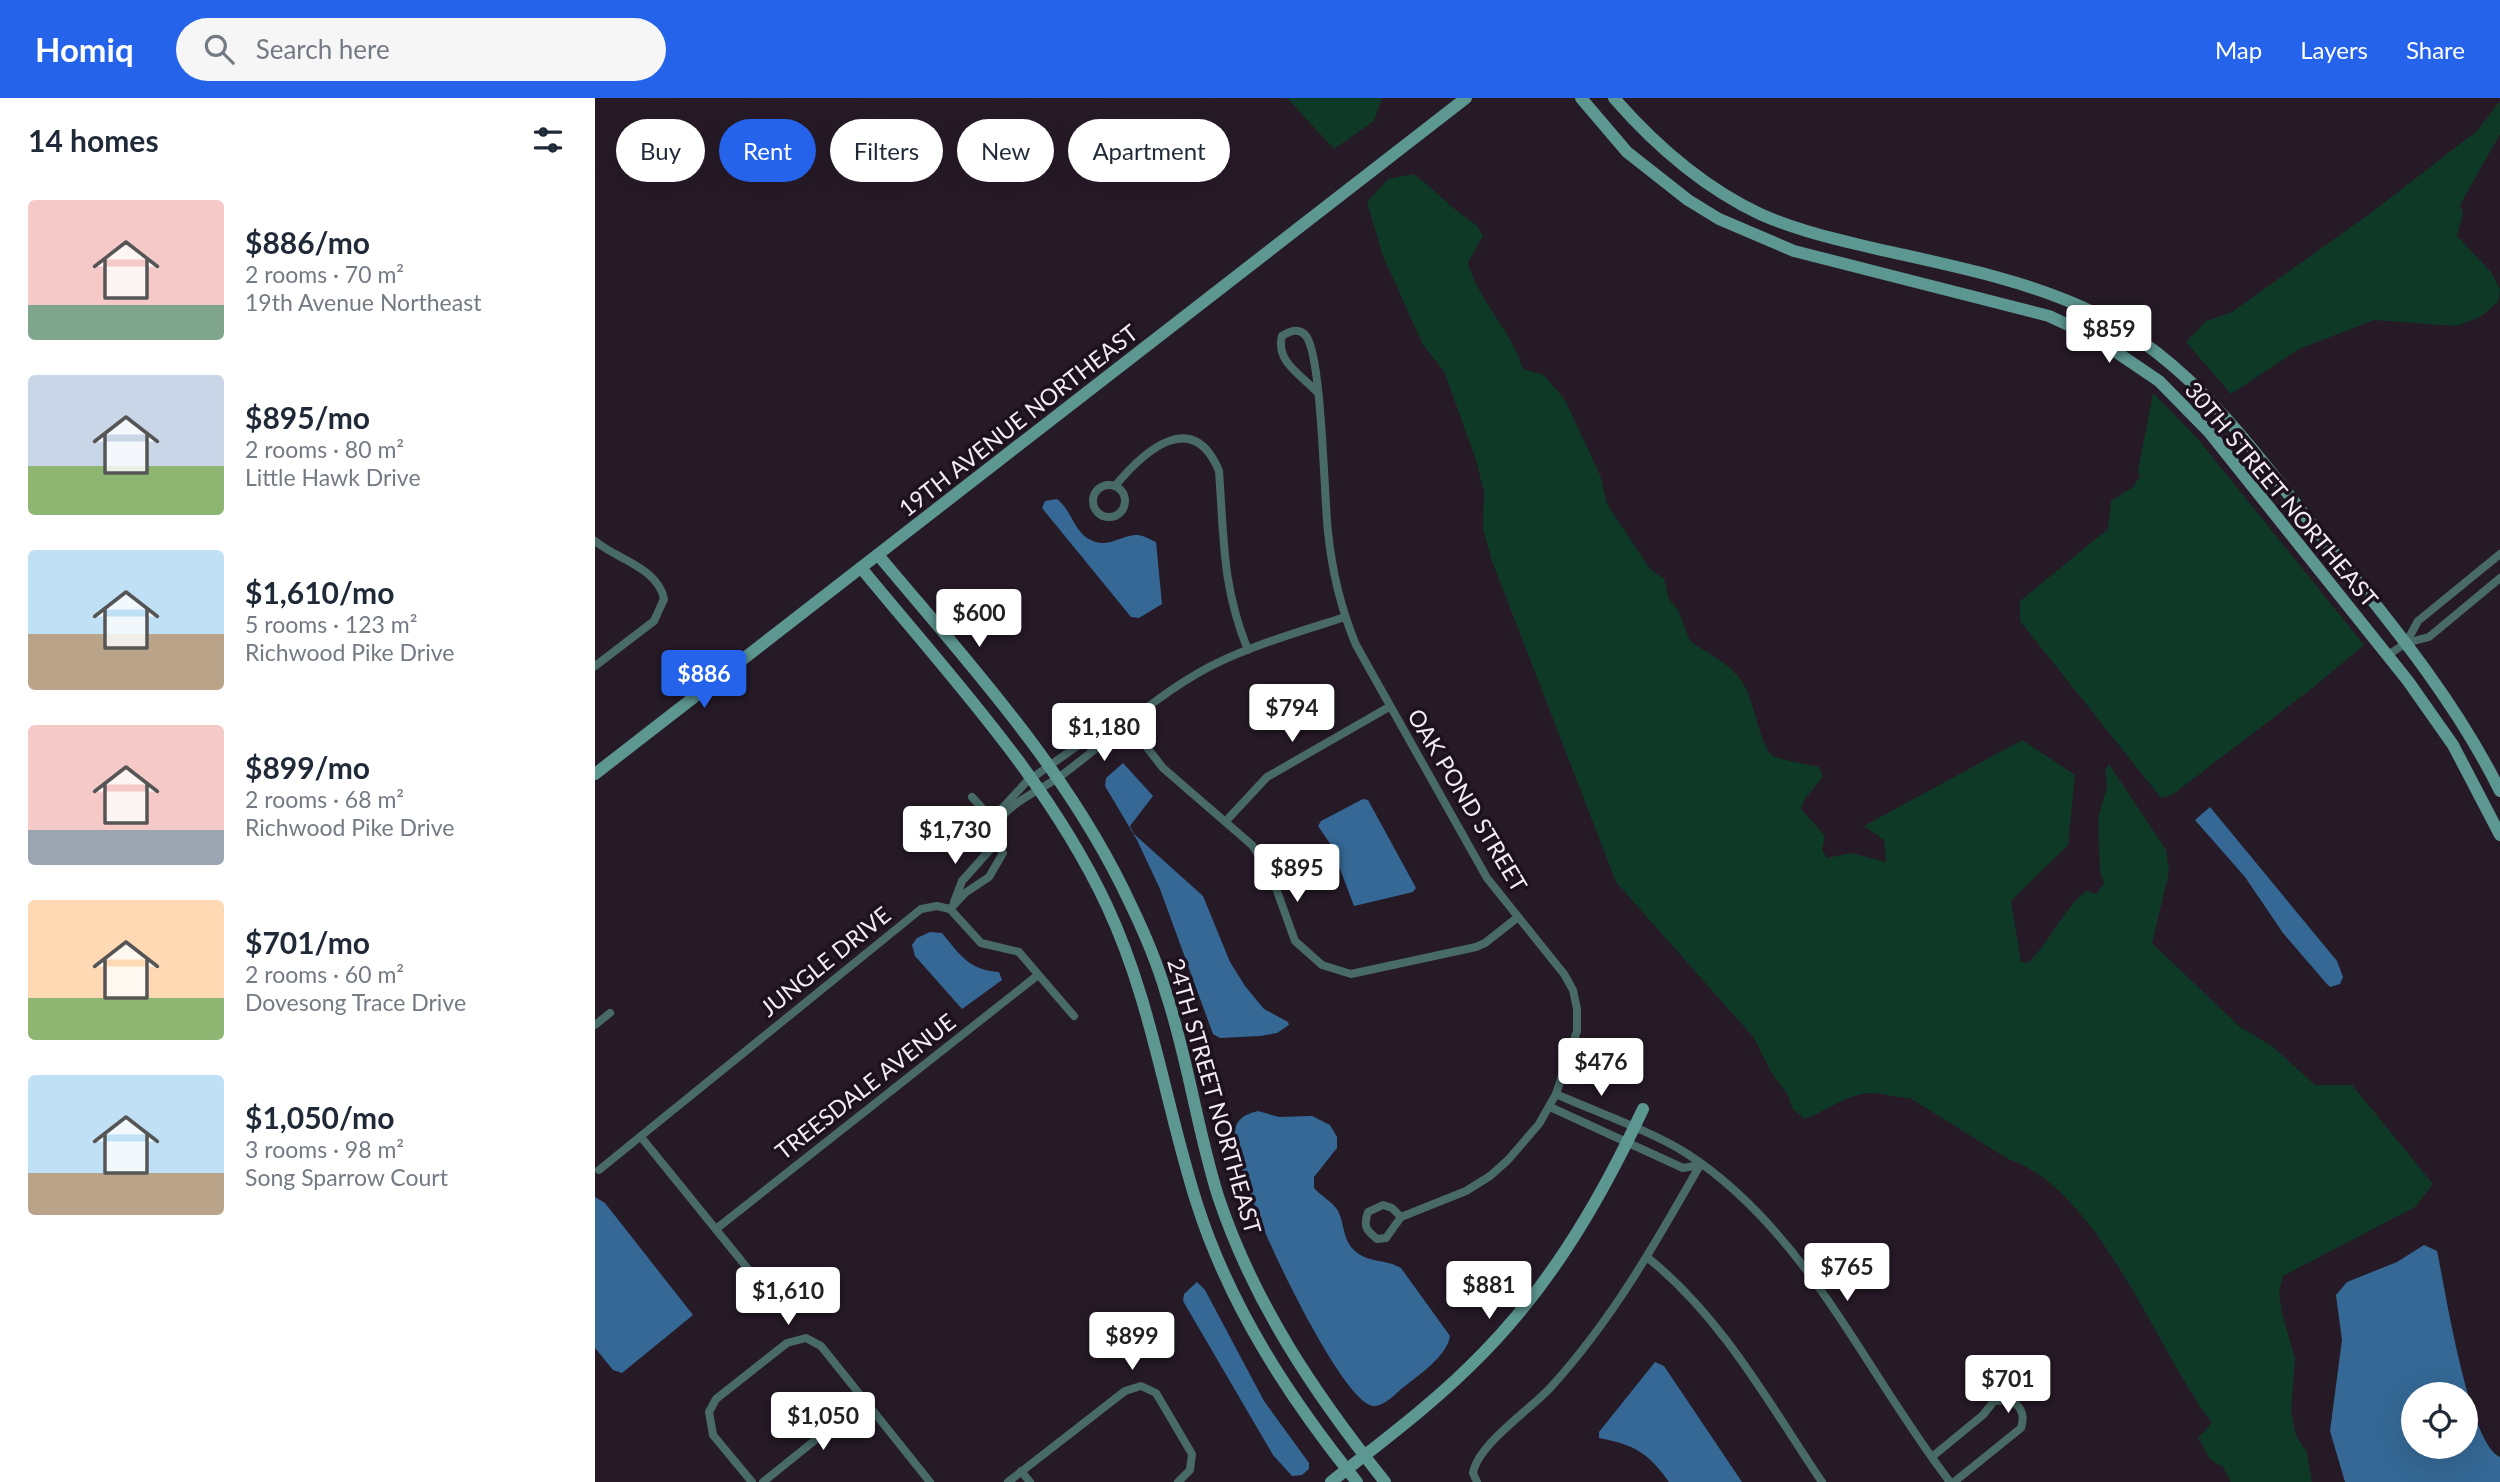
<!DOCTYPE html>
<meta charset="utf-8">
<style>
body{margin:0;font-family:Lato,sans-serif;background:#f6f6f7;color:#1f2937;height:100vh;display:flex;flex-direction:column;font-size:26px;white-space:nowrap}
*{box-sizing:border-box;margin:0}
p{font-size:23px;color:#747a83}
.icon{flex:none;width:38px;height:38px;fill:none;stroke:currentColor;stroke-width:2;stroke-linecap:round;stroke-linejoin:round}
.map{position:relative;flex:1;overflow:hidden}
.details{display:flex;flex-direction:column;background:#fff;width:595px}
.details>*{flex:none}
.banner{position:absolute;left:21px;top:21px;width:665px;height:63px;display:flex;gap:14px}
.controls{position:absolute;left:1806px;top:1284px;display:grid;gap:14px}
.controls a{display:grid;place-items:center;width:77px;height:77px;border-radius:50%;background:#fff;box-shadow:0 7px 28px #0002;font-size:35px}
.price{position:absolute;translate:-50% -60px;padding:0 16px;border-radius:7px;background:#fff;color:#222;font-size:23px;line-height:46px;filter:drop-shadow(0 2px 4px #0008)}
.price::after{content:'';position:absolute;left:50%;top:42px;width:21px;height:16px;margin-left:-10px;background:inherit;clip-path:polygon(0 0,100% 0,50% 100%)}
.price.active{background:#2563eb;color:#fff}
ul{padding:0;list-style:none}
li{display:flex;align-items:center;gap:21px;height:175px;padding:0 28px}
li span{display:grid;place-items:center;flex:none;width:196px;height:140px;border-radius:7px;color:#555}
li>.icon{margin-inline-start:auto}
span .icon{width:84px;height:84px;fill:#fffc;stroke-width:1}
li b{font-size:30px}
h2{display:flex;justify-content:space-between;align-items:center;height:84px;padding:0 28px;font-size:30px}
.tag{padding:0 24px;border-radius:32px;background:#fff;box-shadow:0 7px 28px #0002;font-size:24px;line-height:63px}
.tag.active{background:#2563eb;color:#fff}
header{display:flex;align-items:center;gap:42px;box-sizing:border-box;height:98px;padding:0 35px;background:#2563eb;color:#fff}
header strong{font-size:33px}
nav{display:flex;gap:38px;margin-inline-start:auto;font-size:24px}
.search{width:490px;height:63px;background:#f6f6f7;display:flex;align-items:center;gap:18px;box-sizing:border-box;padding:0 24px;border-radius:38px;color:#747a83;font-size:26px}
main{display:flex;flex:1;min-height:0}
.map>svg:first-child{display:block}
.green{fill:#0e3926}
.water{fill:#356895;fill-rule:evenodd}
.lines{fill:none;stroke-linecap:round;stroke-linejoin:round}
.street{stroke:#486b67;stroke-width:8}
.secondary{stroke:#5d9791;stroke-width:12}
.labels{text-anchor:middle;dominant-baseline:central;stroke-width:7;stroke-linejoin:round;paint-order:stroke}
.street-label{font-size:23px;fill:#f4ebf5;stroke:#1d111e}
</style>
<header>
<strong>Homiq</strong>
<div class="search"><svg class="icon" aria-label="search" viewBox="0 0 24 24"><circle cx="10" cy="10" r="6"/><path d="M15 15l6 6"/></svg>Search here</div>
<nav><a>Map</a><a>Layers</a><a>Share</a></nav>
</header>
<main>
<section class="details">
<h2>14 homes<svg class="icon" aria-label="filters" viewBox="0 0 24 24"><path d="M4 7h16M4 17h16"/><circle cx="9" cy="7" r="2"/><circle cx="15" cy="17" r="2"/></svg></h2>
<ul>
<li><span style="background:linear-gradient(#f6c9c9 75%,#7fa58c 0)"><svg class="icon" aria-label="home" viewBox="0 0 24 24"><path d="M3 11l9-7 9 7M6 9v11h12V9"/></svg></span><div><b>$886/mo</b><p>2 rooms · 70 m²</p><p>19th Avenue Northeast</p></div></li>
<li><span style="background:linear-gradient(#c9d6e8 65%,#8fb573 0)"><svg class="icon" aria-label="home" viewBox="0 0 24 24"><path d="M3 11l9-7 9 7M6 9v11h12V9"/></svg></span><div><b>$895/mo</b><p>2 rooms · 80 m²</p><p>Little Hawk Drive</p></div></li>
<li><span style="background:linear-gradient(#bfe0f5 60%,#b9a48a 0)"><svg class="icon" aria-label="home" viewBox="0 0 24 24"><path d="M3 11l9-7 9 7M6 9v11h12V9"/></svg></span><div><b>$1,610/mo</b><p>5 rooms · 123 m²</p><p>Richwood Pike Drive</p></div></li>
<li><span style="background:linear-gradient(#f6c9c9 75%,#9aa5b1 0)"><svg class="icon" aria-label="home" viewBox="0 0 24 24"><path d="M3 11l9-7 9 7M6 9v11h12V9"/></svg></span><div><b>$899/mo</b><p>2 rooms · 68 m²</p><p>Richwood Pike Drive</p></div></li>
<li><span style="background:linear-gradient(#ffd9b3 70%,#8fb573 0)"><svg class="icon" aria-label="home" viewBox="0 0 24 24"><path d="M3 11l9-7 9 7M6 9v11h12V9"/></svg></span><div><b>$701/mo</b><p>2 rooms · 60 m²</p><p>Dovesong Trace Drive</p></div></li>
<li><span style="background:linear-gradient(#bfe0f5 70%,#b9a48a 0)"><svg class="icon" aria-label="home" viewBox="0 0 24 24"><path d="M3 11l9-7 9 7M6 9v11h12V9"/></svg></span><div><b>$1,050/mo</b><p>3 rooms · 98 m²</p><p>Song Sparrow Court</p></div></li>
</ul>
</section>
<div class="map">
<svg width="1905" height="1384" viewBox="0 0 1905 1384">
<rect width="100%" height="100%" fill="#261a27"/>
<g class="green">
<path d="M 692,0 L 787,0 L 779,23 L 739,51 Z"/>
<path d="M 1905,3 L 1905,36 L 1865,107 L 1868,115 L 1862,138 L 1896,174 L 1905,191 L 1903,204 L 1885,219 L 1861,228 L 1779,222 L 1704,251 L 1636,296 L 1591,244 L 1611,223 L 1637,214 L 1773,117 L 1882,33 Z"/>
<path d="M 818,76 C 835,87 846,100 861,112 C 873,122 881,123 888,138 L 873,165 C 884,204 917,233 928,271 L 949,277 L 970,302 L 1005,377 L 1012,406 L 1055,471 L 1069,481 L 1074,501 L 1083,512 L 1095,543 C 1113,556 1132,563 1146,582 C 1160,601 1164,646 1177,657 C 1183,662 1213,666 1224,669 L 1228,679 L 1209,702 L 1206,711 L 1230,738 L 1227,752 L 1232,760 L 1256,755 L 1291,764 L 1289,742 L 1269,728 L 1427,642 L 1480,677 L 1473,747 L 1416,803 L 1426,864 L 1432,865 C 1456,844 1466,813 1491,793 L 1501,796 L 1509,785 L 1505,774 L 1503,720 L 1512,688 L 1510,673 L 1514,666 L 1571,752 L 1574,774 L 1557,845 L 1645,929 L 1677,948 L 1720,987 L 1757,987 L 1838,1086 L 1820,1109 L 1688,1178 L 1684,1195 L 1687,1215 L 1700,1261 L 1696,1313 L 1701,1338 L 1712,1354 L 1717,1384 L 1636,1384 L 1628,1369 L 1615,1361 L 1603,1340 L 1617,1325 C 1561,1251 1504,1091 1413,1061 L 1315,1000 C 1301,1000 1289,995 1276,995 C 1251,996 1231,1014 1209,1021 L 1197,1010 L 1194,999 L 1176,974 L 1159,940 L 1021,784 L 897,463 L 888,431 L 889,394 L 881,362 L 849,273 L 828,247 L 788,158 L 772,104 L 793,81 Z"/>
<path d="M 1558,295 L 1602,340 L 1769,547 L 1720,588 L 1577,697 L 1566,700 L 1425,523 L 1425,503 L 1513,431 L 1516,403 L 1538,389 L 1545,378 L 1543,373 Z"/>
</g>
<g class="water">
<path d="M 462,401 C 476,412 478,430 492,440 C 511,452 522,439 540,437 C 547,436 556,442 561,444 L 567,506 L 544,520 L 536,519 L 447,410 L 450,403 Z"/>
<path d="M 528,665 L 558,698 L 535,728 L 539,736 L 608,798 L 635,864 L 650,888 L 669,911 L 693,924 L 694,927 L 682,935 L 665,938 L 625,940 L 618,936 L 565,791 L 542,742 L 510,688 L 511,680 Z"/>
<path d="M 768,701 L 773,702 L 821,790 L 818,794 L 759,808 L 736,747 L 723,728 L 726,723 Z"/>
<path d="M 1615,709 L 1742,863 L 1748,879 L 1745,886 L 1735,889 L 1731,885 L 1688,835 L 1650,779 L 1600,722 Z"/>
<path d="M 335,834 L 347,835 C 365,857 374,872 404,874 L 407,882 L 367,911 L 320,858 L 317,847 L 322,840 Z"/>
<path d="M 663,1013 L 684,1019 L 717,1018 L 735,1027 L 742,1039 L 742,1050 L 719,1079 L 719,1090 C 725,1097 739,1105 743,1113 C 750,1127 747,1141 760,1153 C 773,1165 791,1161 806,1170 L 855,1238 C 852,1258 825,1276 810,1288 C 801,1295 790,1308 779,1308 C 750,1307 679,1157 668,1129 C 656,1099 645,1068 639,1037 C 641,1021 648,1017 663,1013 Z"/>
<path d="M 0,1099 L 10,1105 L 98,1217 L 27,1275 L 18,1272 L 0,1250 Z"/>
<path d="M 1829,1147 L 1842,1153 C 1850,1190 1874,1346 1905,1359 L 1905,1384 L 1750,1384 L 1735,1333 L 1747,1242 L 1741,1197 L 1752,1184 L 1802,1164 ZM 1818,1297 L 1871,1297 L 1871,1349 L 1818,1349 Z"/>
<path d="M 602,1184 L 610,1192 L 669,1303 L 714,1365 L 714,1371 L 707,1377 L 697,1378 L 678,1357 L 588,1203 L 589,1196 Z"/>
<path d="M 1060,1264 L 1069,1268 L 1147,1384 L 1074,1384 C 1053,1354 1039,1347 1004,1340 L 1004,1334 Z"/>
</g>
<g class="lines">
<g class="street">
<path d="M 723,295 C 707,277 680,264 687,238 C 695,233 704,229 711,238 C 727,258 729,400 733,434 C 737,473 746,511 761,547 L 892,780 L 969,876 L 978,892 L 982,911 L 982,933 L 961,996 L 944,1026 L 913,1062 L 895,1078 L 871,1093 L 806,1119 L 791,1140 L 782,1141 C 771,1132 768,1128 773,1114 L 788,1107 L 797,1110 L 806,1119"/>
<circle cx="514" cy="403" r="16"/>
<path d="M 520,388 C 549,353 598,309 624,373 C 629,440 627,489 653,552"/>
<path d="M 0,443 C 23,462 63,470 69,501 L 59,523 L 0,568"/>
<path d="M 1811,545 L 1823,523 L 1905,456"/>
<path d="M 1793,557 L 1811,545 L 1834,539 L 1905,480"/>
<path d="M 532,624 L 568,670 L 657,747 L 677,779 L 700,843 L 727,867 L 756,876 L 881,849 L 890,845 L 923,819"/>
<path d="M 437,680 L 495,639 L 526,626"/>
<path d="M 377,699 L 388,711 L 401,716"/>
<path d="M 631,723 L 672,679 L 794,609"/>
<path d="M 400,729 C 413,704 445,693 467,677 C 516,641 559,598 614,569 C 657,547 704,534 750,519"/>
<path d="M 359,804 L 367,783 L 401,745"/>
<path d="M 355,811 L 370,795 L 394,779 L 408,755 L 401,745 L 399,719 L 436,679"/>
<path d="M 0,927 L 15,915"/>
<path d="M 961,996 C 1001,1014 1054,1032 1091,1055 C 1212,1133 1270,1274 1355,1384"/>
<path d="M 955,1009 L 1088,1070 L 1105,1067"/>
<path d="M 46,1039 L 153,1171"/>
<path d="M 4,1072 L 326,811 L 342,808 L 355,811 L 386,845 L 424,854 L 479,918"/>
<path d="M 121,1131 L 443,877"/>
<path d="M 1053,1160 C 1127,1219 1175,1307 1227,1384"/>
<path d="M 1338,1358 L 1388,1317 L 1399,1303 L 1416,1302 C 1427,1310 1430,1317 1426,1330 L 1359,1384"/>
<path d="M 426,1373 L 435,1384"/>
<path d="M 157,1384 L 118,1337 L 114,1314 L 121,1301 L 192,1245 L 211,1240 L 226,1248 L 335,1384"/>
<path d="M 168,1384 L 270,1302"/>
<path d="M 413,1384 L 530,1293 L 546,1288 L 561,1295 L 597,1356 L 595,1372 L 583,1384"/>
<path d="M 882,1384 L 878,1375 C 883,1346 935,1312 956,1289 C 1017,1222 1060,1146 1105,1067"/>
</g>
<g class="secondary">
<path d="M 986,0 L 1032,54 L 1093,102 L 1124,121 L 1199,153 L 1454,218 L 1499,239 L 1564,283 L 1614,334 L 1813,583 L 1858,647 L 1905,737"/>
<path d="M 1019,0 C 1060,47 1108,89 1165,116 C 1196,130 1228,138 1261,146 C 1336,164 1416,177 1487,209 C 1597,258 1664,361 1737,452 C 1799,529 1861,604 1905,693"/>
<path d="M 284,458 C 376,568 474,674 535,805 C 549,834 562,864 571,895 C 593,961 602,1031 623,1098 C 659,1206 720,1296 790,1384"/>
<path d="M 267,471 C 355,578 453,682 512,808 C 557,904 570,1006 602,1106 C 635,1209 695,1301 762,1384"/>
<path d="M 0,676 L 871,0"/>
<path d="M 736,1384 C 782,1347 830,1312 872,1271 C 950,1197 1003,1107 1048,1011"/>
</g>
</g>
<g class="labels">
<g class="street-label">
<text transform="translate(423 322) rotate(-38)">19TH AVENUE NORTHEAST</text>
<text transform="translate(1687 396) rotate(50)">30TH STREET NORTHEAST</text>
<text transform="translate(873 702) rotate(59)">OAK POND STREET</text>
<text transform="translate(230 863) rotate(-39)">JUNGLE DRIVE</text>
<text transform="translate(270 988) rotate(-38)">TREESDALE AVENUE</text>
<text transform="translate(620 998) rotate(74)">24TH STREET NORTHEAST</text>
</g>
</g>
</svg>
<div class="controls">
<a><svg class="icon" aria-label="locate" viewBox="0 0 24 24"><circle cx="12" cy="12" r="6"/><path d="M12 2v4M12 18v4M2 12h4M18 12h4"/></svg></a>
</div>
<b class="price" style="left:1514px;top:267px">$859</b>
<b class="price" style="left:384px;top:551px">$600</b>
<b class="price active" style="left:109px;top:612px">$886</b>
<b class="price" style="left:697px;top:646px">$794</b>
<b class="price" style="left:509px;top:665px">$1,180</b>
<b class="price" style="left:360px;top:768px">$1,730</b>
<b class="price" style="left:702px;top:806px">$895</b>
<b class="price" style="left:1006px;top:1000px">$476</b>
<b class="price" style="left:1252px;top:1205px">$765</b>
<b class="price" style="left:894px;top:1223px">$881</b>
<b class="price" style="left:193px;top:1229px">$1,610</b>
<b class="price" style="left:537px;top:1274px">$899</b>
<b class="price" style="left:1413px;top:1317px">$701</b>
<b class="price" style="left:228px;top:1354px">$1,050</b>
<div class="banner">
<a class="tag">Buy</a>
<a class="tag active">Rent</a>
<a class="tag">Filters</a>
<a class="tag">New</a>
<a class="tag">Apartment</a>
</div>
</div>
</main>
